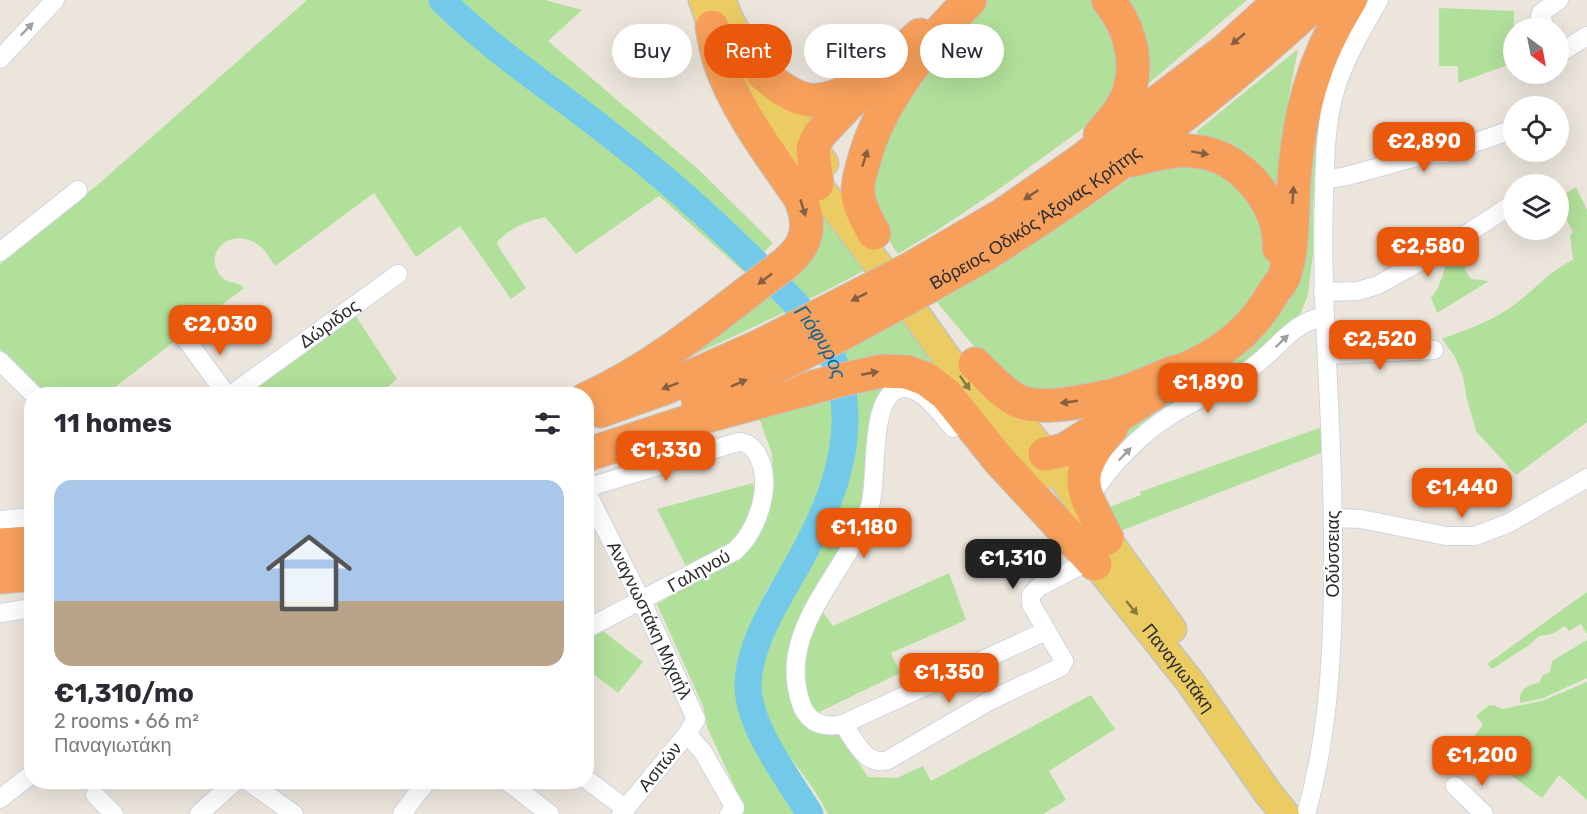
<!DOCTYPE html>
<meta charset="utf-8">
<style>
body{margin:0;font-family:Rubik,sans-serif;background:#f7f7f7;color:#2b2b33;height:100vh;display:flex;flex-direction:column;font-size:22px;white-space:nowrap}
*{box-sizing:border-box;margin:0}
p{font-size:20px;color:#7c7c81}
.icon{flex:none;width:33px;height:33px;fill:none;stroke:currentColor;stroke-width:2;stroke-linecap:round;stroke-linejoin:round}
.map{position:relative;flex:1;overflow:hidden}
.panel{position:absolute;left:24px;top:387px;width:570px;height:402px;display:flex;flex-direction:column;background:#fff;border-radius:24px;box-shadow:0 6px 24px #0002}
.panel>*{flex:none}
.guide{position:absolute;left:612px;top:24px;width:570px;height:54px;display:flex;gap:12px}
.needle{width:39px;rotate:148deg}
.fabs{position:absolute;left:1503px;top:18px;display:grid;gap:12px}
.fabs a{display:grid;place-items:center;width:66px;height:66px;border-radius:50%;background:#fff;box-shadow:0 6px 24px #0002;font-size:30px}
.price{position:absolute;translate:-50% -51px;padding:0 14px;border-radius:12px;background:#ea580c;color:#fff;font-size:20px;line-height:39px;filter:drop-shadow(0 2px 3px #0008)}
.price::after{content:'';position:absolute;left:50%;top:36px;width:18px;height:14px;margin-left:-9px;background:inherit;clip-path:polygon(0 0,100% 0,50% 100%)}
.price.on{background:#222;color:#fff}
ul{padding:0;list-style:none}
li{display:grid;align-content:center;gap:12px;height:318px;padding:0 30px}
li+li{border-top:2px solid #e1e1e2}
li span{display:grid;place-items:center;height:186px;border-radius:18px;color:#555}
li>.icon{margin-inline-start:auto}
span .icon{width:108px;height:108px;fill:#fffc;stroke-width:1}
li b{font-size:26px}
h2{display:flex;justify-content:space-between;align-items:center;height:72px;padding:0 30px;font-size:26px}
.tag{padding:0 21px;border-radius:27px;background:#fff;box-shadow:0 6px 24px #0002;font-size:21px;line-height:54px}
.tag.on{background:#ea580c;color:#fff}
.map>svg:first-child{display:block}
.green{fill:#b1e09a}
.lines{fill:none;stroke-linecap:round;stroke-linejoin:round}
.river{stroke:#73c9e9;stroke-width:27}
.minor-casing{stroke:#d1d4e2;stroke-width:20}
.primary-casing{stroke:#c3c3c3;stroke-width:31}
.motorway-casing{stroke:#c3c3c3;stroke-width:35}
.minor{stroke:#fff;stroke-width:18}
.primary{stroke:#eacc62;stroke-width:28}
.motorway{stroke:#f7a05b;stroke-width:33}
.motorway-bridge-casing{stroke:#c3c3c3;stroke-width:35;stroke-linecap:butt}
.motorway-bridge{stroke:#f7a05b;stroke-width:33}
.oneway{fill:#9f9f9f}
.oneway2{fill:#865f40}
.oneway3{fill:#8a7b46}
.labels{text-anchor:middle;dominant-baseline:central;stroke-width:4.5;stroke-linejoin:round;paint-order:stroke}
.street-label{font-size:18px;fill:#2a2a2a;stroke:#fff}
.water-label{font-size:20px;font-style:italic;fill:#136694;stroke:#fff}
</style>
<div class="map">
<svg width="1587" height="814" viewBox="0 0 1587 814">
<rect width="100%" height="100%" fill="#ebe5dc"/>
<g class="green">
<path d="M 307,0 L 545,0 L 582,10 L 548,41 L 699,170 L 773,243 L 744,272 L 659,196 L 576,254 L 545,217 C 526,222 511,227 497,242 L 501,251 L 526,288 L 511,299 L 460,226 L 416,257 L 374,193 L 275,266 C 268,255 262,244 249,240 C 228,232 206,251 218,272 C 224,285 237,280 244,288 L 106,394 L 41,394 L 0,349 L 0,264 L 102,181 Z"/>
<path d="M 983,0 L 1094,0 L 1120,49 L 1114,94 L 1096,119 L 999,189 L 939,229 L 898,254 L 870,212 L 875,161 L 896,110 Z"/>
<path d="M 1125,0 L 1247,0 L 1149,83 Z"/>
<path d="M 1358,0 L 1368,0 L 1349,29 L 1319,127 L 1313,206 L 1314,245 L 1308,295 L 1301,312 L 1281,336 L 1225,377 L 1153,414 L 1104,468 L 1101,455 L 1161,395 L 1258,337 L 1304,152 Z"/>
<path d="M 1439,8 L 1514,11 L 1513,63 L 1458,83 L 1458,66 L 1439,66 Z"/>
<path d="M 1298,49 L 1283,127 L 1278,188 L 1199,138 L 1197,134 L 1197,131 Z"/>
<path d="M 1202,161 L 1258,204 L 1272,265 L 1253,306 L 1180,360 L 1040,398 L 995,371 L 935,300 L 1079,214 L 1151,164 Z"/>
<path d="M 1576,187 L 1587,210 L 1587,422 L 1516,475 L 1476,431 L 1466,395 L 1463,376 L 1454,355 L 1442,339 C 1469,329 1495,320 1518,302 C 1537,287 1551,270 1573,260 L 1570,235 L 1573,232 L 1559,204 L 1558,198 Z"/>
<path d="M 821,212 L 871,267 L 783,313 L 668,367 Z"/>
<path d="M 1461,246 L 1466,247 L 1465,270 L 1471,279 L 1489,281 L 1437,313 L 1431,297 C 1444,287 1441,260 1461,246 Z"/>
<path d="M 355,315 L 397,379 L 379,394 L 242,394 Z"/>
<path d="M 909,316 L 951,377 L 850,367 L 843,349 Z"/>
<path d="M 891,377 L 863,504 L 845,545 L 819,587 L 792,693 L 837,730 L 868,777 L 897,778 L 923,766 L 931,781 L 1091,695 L 1115,729 L 1049,771 L 1066,800 L 1043,814 L 828,814 C 809,776 776,746 760,706 C 757,696 757,684 758,674 C 765,609 812,566 835,509 C 851,472 854,427 853,387 Z"/>
<path d="M 833,391 L 836,423 L 829,476 L 818,510 L 792,554 L 769,586 L 753,617 L 737,672 L 741,705 L 758,742 L 801,814 L 737,814 L 742,803 L 707,727 L 703,706 L 657,604 L 694,582 L 768,511 L 773,488 L 772,454 L 756,409 Z"/>
<path d="M 1322,427 L 1321,453 L 1123,530 L 1107,508 L 1141,495 L 1140,492 Z"/>
<path d="M 753,483 L 755,501 L 739,538 L 713,556 L 686,566 L 657,509 Z"/>
<path d="M 949,573 L 966,620 L 891,653 L 900,673 L 815,714 L 806,698 L 802,681 L 806,642 L 822,611 L 833,626 Z"/>
<path d="M 1587,592 L 1587,634 L 1581,624 L 1569,631 L 1565,626 L 1552,634 L 1539,636 L 1528,646 L 1492,669 L 1487,664 Z"/>
<path d="M 603,631 L 643,662 L 618,693 L 587,669 L 587,640 Z"/>
<path d="M 1587,640 L 1587,678 L 1543,698 L 1520,703 C 1518,690 1528,684 1539,683 L 1543,675 L 1550,672 L 1552,661 Z"/>
<path d="M 1587,682 L 1587,800 L 1559,775 L 1542,798 L 1468,744 L 1483,725 L 1476,716 L 1488,706 L 1494,705 L 1502,709 L 1542,701 Z"/>
</g>
<g class="lines">
<path class="river" id="s1" d="M 442,0 C 494,52 555,91 613,137 C 678,187 738,243 795,303 C 810,321 831,349 838,372 C 861,446 824,520 787,583 C 770,612 747,653 748,688 C 750,730 789,779 810,814"/>
<g class="minor-casing">
<g id="minor">
<path d="M 1546,28 L 1540,16 L 1541,13 L 1559,0"/>
<path d="M 1558,54 L 1587,36"/>
<path d="M 0,59 L 55,0"/>
<path d="M 1324,180 L 1347,176 L 1431,153 L 1443,154 L 1514,129"/>
<path d="M 0,252 L 78,190"/>
<path d="M 1323,292 L 1358,291 L 1378,285 L 1450,245 L 1514,203"/>
<path d="M 185,338 L 226,394"/>
<path d="M 1327,355 L 1434,350"/>
<path d="M 0,361 L 33,394"/>
<path id="s2" d="M 232,394 L 398,274"/>
<path d="M 953,428 C 941,414 917,379 896,390 C 869,404 878,479 870,506 C 849,573 773,630 802,706 C 810,725 826,728 843,724 L 1046,631"/>
<path d="M 586,488 L 738,442 C 747,442 752,446 757,454 C 774,483 758,530 735,551 L 586,629"/>
<path id="s3" d="M 586,491 L 642,602 L 696,719 L 687,734 L 621,814"/>
<path d="M 1088,500 C 1109,467 1138,436 1171,415 C 1198,398 1229,386 1254,366 C 1276,350 1295,320 1324,317"/>
<path d="M 1334,518 L 1361,519 L 1446,536 L 1475,536 L 1509,523 L 1587,478"/>
<path d="M 0,520 L 32,517"/>
<path d="M 0,613 L 32,608"/>
<path d="M 843,724 C 855,740 865,767 888,760 L 991,700 L 1061,667 L 1064,661 L 1031,604 L 1031,595 L 1039,587 L 1091,560"/>
<path d="M 687,734 L 703,752 L 735,808 L 729,814"/>
<path d="M 586,779 L 626,809"/>
<path d="M 249,782 L 294,814"/>
<path d="M 508,782 L 550,814"/>
<path d="M 1455,786 L 1484,814"/>
<path d="M 95,795 L 114,814"/>
<path d="M 0,799 L 32,774"/>
<path d="M 199,814 L 234,782"/>
<path d="M 402,814 L 426,782"/>
<path d="M 1306,814 C 1327,741 1332,665 1333,589 C 1334,513 1331,437 1327,362 C 1324,307 1322,253 1324,198 C 1325,163 1325,128 1334,94 C 1343,61 1362,30 1379,0"/>
</g>
</g>
<g class="primary-casing">
<g id="primary">
<path d="M 703,0 L 718,43 L 731,67 L 791,150 L 917,316 L 1036,483"/>
<path d="M 721,0 L 729,19 L 744,47 L 824,163"/>
<path d="M 994,389 L 1045,454 L 1172,629"/>
<path id="s4" d="M 1083,547 L 1191,683 L 1268,793 L 1285,814"/>
</g>
</g>
<g class="motorway-casing">
<g id="motorway">
<path d="M 762,73 C 799,105 816,108 859,86"/>
<path d="M 1100,135 C 1108,125 1117,116 1123,105 C 1142,71 1132,29 1108,0"/>
<path d="M 1133,160 C 1157,154 1180,147 1206,153 C 1246,162 1281,207 1279,248"/>
<path d="M 817,184 L 813,148 L 819,135 L 876,75 L 920,35"/>
<path d="M 874,233 C 868,222 860,209 858,195 C 857,185 860,174 863,164 C 879,101 925,45 970,0"/>
<path d="M 910,269 L 1004,214 L 1079,162 L 1227,49 L 1281,0"/>
<path id="s5" d="M 926,288 C 948,275 972,263 994,249 C 1110,176 1219,93 1319,0"/>
<path d="M 975,364 C 988,376 1001,392 1016,400 C 1040,412 1084,401 1110,396 C 1131,391 1149,382 1169,374 C 1174,371 1181,371 1186,369 C 1224,352 1253,329 1273,293 C 1277,286 1283,282 1285,274 C 1294,245 1292,210 1294,180 C 1299,112 1314,57 1350,0"/>
<path d="M 586,399 C 649,371 703,327 757,285 C 772,273 795,260 803,242 C 810,227 806,212 800,198 C 771,155 737,112 720,63 C 716,51 714,39 712,27"/>
<path d="M 698,400 L 775,367"/>
<path d="M 600,411 L 665,388 L 762,345"/>
<path d="M 1045,454 L 1064,450 L 1153,394"/>
<path d="M 586,455 L 696,419 L 836,381 L 882,371 L 907,372 L 926,379 L 946,394 L 998,459 L 1095,564"/>
<path d="M 1107,538 C 1081,487 1070,476 1111,428"/>
<path d="M 0,545 L 32,543"/>
<path d="M 0,577 L 32,574"/>
</g>
</g>
<use href="#minor" class="minor"/>
<use href="#primary" class="primary"/>
<use href="#motorway" class="motorway"/>
<g class="motorway-bridge-casing">
<g id="motorway-bridge">
<path d="M 762,345 L 910,269"/>
<path d="M 775,367 L 838,336 L 926,288"/>
</g>
</g>
<use href="#motorway-bridge" class="motorway-bridge"/>
</g>
<defs><path id="oneway-solid" d="M-6-.8H1V-3.2L6.5 0L1 3.2V.8H-6Z" transform="scale(1.5)"/></defs>
<g class="oneway">
<use href="#oneway-solid" transform="translate(27 29) rotate(-46)"/>
<use href="#oneway-solid" transform="translate(1282 341) rotate(-44)"/>
<use href="#oneway-solid" transform="translate(1125 454) rotate(-46)"/>
</g>
<g class="oneway2">
<use href="#oneway-solid" transform="translate(1238 39) rotate(140)"/>
<use href="#oneway-solid" transform="translate(1200 153) rotate(10)"/>
<use href="#oneway-solid" transform="translate(865 158) rotate(-73)"/>
<use href="#oneway-solid" transform="translate(1031 195) rotate(146)"/>
<use href="#oneway-solid" transform="translate(1293 195) rotate(-86)"/>
<use href="#oneway-solid" transform="translate(803 208) rotate(73)"/>
<use href="#oneway-solid" transform="translate(765 279) rotate(142)"/>
<use href="#oneway-solid" transform="translate(859 297) rotate(153)"/>
<use href="#oneway-solid" transform="translate(870 373) rotate(-11)"/>
<use href="#oneway-solid" transform="translate(739 383) rotate(-24)"/>
<use href="#oneway-solid" transform="translate(670 386) rotate(159)"/>
<use href="#oneway-solid" transform="translate(1069 402) rotate(172)"/>
</g>
<g class="oneway3">
<use href="#oneway-solid" transform="translate(965 383) rotate(55)"/>
<use href="#oneway-solid" transform="translate(1132 608) rotate(51)"/>
</g>
<g class="labels">
<g class="street-label">
<text stroke="none"><textPath href="#s5" startOffset="130">Βόρειος Οδικός Άξονας Κρήτης</textPath></text>
<text stroke="none"><textPath href="#s2" startOffset="120">Δώριδος</textPath></text>
<text transform="translate(1333 554) rotate(-90)">Οδύσσειας</text>
<text transform="translate(699 571) rotate(-29)">Γαληνού</text>
<text stroke="none"><textPath href="#s3" startOffset="144">Αναγνωστάκη Μιχαήλ</textPath></text>
<text stroke="none"><textPath href="#s4" startOffset="154">Παναγιωτάκη</textPath></text>
<text transform="translate(660 767) rotate(-51)">Ασιτών</text>
</g>
<g class="water-label">
<text stroke="none"><textPath href="#s1" startOffset="513">Γιόφυρος</textPath></text>
</g>
</g>
</svg>
<div class="fabs">
<a><svg class="needle" viewBox="-14 -14 28 28"><path d="M0-13l5 13h-10z" fill="#e53935"/><path d="M0 13l5-13h-10z" fill="#7c7c81"/></svg></a>
<a><svg class="icon" aria-label="locate" viewBox="0 0 24 24"><circle cx="12" cy="12" r="6"/><path d="M12 2v4M12 18v4M2 12h4M18 12h4"/></svg></a>
<a><svg class="icon" aria-label="layers" viewBox="0 0 24 24"><path d="M12 4l9 5-9 5-9-5zM3 14l9 5 9-5"/></svg></a>
</div>
<b class="price" style="left:1424px;top:173px">€2,890</b>
<b class="price" style="left:1428px;top:278px">€2,580</b>
<b class="price" style="left:220px;top:356px">€2,030</b>
<b class="price" style="left:1380px;top:371px">€2,520</b>
<b class="price" style="left:1208px;top:414px">€1,890</b>
<b class="price" style="left:666px;top:482px">€1,330</b>
<b class="price" style="left:1462px;top:519px">€1,440</b>
<b class="price" style="left:864px;top:559px">€1,180</b>
<b class="price on" style="left:1013px;top:590px">€1,310</b>
<b class="price" style="left:949px;top:704px">€1,350</b>
<b class="price" style="left:1482px;top:787px">€1,200</b>
<div class="guide">
<a class="tag">Buy</a>
<a class="tag on">Rent</a>
<a class="tag">Filters</a>
<a class="tag">New</a>
</div>
<section class="panel">
<h2>11 homes<svg class="icon" aria-label="filters" viewBox="0 0 24 24"><path d="M4 7h16M4 17h16"/><circle cx="9" cy="7" r="2"/><circle cx="15" cy="17" r="2"/></svg></h2>
<ul>
<li><span style="background:linear-gradient(#a9c7e8 65%,#b9a48a 0)"><svg class="icon" aria-label="home" viewBox="0 0 24 24"><path d="M3 11l9-7 9 7M6 9v11h12V9"/></svg></span><div><b>€1,310/mo</b><p>2 rooms · 66 m²</p><p>Παναγιωτάκη</p></div></li>
</ul>
</section>
</div>
